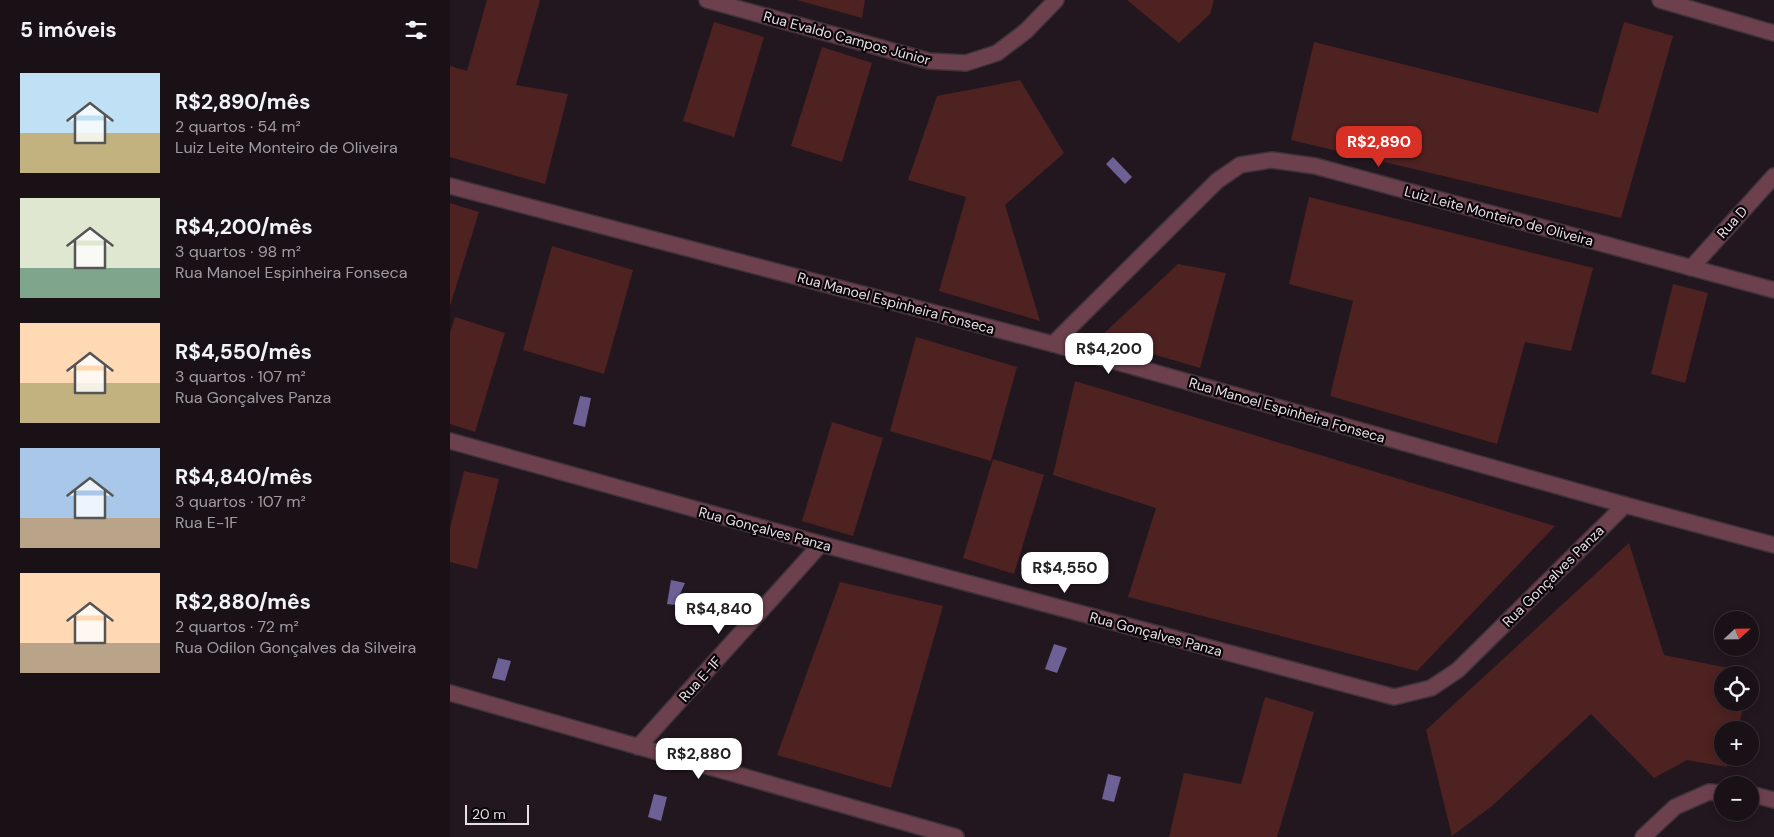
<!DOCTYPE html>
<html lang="pt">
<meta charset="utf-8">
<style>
body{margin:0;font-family:"DM Sans",sans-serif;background:#271f24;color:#f1f3f6;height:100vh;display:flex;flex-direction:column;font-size:19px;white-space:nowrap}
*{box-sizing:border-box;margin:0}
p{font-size:16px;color:#9f9da1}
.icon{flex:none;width:28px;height:28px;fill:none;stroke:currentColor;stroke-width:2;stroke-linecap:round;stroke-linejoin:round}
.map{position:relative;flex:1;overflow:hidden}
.sheet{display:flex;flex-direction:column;background:#1a1117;width:450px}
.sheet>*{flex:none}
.needle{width:32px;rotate:68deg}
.controls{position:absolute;left:1264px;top:611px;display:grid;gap:10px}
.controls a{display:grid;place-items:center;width:45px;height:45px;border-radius:50%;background:#1a1117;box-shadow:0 2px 8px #0003,0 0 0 1px #383136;font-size:25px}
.scale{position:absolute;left:15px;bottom:12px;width:64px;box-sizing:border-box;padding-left:5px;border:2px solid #e8dfe5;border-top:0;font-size:14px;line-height:18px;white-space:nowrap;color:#e8dfe5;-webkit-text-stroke:4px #090508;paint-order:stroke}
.price{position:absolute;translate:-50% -42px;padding:0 11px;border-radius:10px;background:#fff;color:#222;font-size:16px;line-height:32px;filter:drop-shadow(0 1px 2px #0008)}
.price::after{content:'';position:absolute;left:50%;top:30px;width:15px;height:11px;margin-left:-8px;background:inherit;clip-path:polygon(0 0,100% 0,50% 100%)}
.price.selected{background:#d93025;color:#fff}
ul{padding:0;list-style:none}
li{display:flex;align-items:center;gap:15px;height:125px;padding:0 20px}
li span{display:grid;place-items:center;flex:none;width:140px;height:100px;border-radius:0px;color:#555}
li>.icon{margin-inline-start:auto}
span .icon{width:60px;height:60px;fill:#fffc;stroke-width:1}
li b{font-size:21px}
h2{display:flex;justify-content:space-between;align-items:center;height:60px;padding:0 20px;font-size:21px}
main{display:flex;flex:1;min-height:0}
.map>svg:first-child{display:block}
.green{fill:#4d2221}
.water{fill:#6c6095}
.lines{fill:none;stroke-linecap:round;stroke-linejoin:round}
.minor-casing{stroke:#3f333b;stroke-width:18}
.minor{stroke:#6d404e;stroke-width:15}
.labels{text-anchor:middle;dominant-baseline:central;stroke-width:4.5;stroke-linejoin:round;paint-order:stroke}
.street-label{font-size:14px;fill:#e8dfe5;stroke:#090508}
</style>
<main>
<section class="sheet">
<h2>5 imóveis<svg class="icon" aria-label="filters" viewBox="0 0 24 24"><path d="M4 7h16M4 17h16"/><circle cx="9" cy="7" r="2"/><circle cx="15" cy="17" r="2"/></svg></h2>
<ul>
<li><span style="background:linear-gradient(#bfe0f5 60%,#c2b280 0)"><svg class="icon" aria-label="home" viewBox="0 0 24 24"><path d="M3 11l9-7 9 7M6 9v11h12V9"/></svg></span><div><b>R$2,890/mês</b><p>2 quartos · 54 m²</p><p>Luiz Leite Monteiro de Oliveira</p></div></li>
<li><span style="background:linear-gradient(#dfe7d0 70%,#7fa58c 0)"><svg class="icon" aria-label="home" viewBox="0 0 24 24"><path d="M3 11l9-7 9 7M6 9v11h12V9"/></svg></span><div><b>R$4,200/mês</b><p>3 quartos · 98 m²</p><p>Rua Manoel Espinheira Fonseca</p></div></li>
<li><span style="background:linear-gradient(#ffd9b3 60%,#c2b280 0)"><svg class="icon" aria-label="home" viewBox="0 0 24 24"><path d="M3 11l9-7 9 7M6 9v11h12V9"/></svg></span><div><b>R$4,550/mês</b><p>3 quartos · 107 m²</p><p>Rua Gonçalves Panza</p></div></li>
<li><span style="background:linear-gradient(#a9c7e8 70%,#b9a48a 0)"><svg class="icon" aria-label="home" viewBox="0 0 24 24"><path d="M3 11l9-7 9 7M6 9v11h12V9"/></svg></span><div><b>R$4,840/mês</b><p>3 quartos · 107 m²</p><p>Rua E-1F</p></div></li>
<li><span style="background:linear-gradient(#ffd9b3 70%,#b9a48a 0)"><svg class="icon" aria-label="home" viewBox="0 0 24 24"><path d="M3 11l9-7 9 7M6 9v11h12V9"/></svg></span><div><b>R$2,880/mês</b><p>2 quartos · 72 m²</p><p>Rua Odilon Gonçalves da Silveira</p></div></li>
</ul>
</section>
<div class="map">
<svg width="1324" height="837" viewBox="0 0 1324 837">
<rect width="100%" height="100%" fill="#23171f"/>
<g class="green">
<path d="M 37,0 L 90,0 L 66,85 L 118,94 L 95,184 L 0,157 L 0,66 L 17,71 Z"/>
<path d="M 347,0 L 415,0 L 412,18 Z"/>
<path d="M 677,0 L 764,0 L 760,14 L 729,43 Z"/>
<path d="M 264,22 L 314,37 L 284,137 L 233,121 Z"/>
<path d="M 1174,22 L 1223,36 L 1171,218 L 841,140 L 864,42 L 1148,113 Z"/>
<path d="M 372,47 L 422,63 L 392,162 L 341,146 Z"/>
<path d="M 570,80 L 614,153 L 555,205 L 590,321 L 489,291 L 516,197 L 458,180 L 487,96 Z"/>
<path d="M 859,197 L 1143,268 L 1121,351 L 1075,342 L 1047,444 L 880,396 L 903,301 L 839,284 Z"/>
<path d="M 0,203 L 29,212 L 0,306 Z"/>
<path d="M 102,246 L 183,270 L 154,374 L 73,350 Z"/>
<path d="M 728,264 L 776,273 L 750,368 L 649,338 Z"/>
<path d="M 1223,284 L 1258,293 L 1235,383 L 1201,374 Z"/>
<path d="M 5,317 L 55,333 L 25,432 L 0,424 L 0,333 Z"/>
<path d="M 466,337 L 567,367 L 541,461 L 440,431 Z"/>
<path d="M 625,381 L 1105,526 L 967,671 L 678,597 L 706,508 L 603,475 Z"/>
<path d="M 382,422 L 433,438 L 403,536 L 352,521 Z"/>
<path d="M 543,459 L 594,475 L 564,574 L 513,558 Z"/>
<path d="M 14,471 L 49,479 L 27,569 L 0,562 L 0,528 Z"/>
<path d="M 1179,543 L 1214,655 L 1303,673 L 1300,684 L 1300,675 L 1272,675 L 1272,702 L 1295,703 L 1287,730 L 1272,730 L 1272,758 L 1279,758 L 1277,767 L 1237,760 L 1204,778 L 1141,714 L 1042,806 L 1002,836 L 976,730 Z"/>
<path d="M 390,582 L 493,606 L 441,788 L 327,755 Z"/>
<path d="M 815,697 L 864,712 L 827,837 L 719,837 L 734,773 L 791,784 Z"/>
</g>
<g class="water">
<path d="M 663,157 L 682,177 L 675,184 L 656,164 Z"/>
<path d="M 130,396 L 141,398 L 135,427 L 123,424 Z"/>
<path d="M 221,580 L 235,583 L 225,605 L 217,604 Z"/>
<path d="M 604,644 L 617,648 L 607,673 L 595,669 Z"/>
<path d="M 48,658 L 61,661 L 55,681 L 42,678 Z"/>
<path d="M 658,774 L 671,777 L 664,802 L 652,799 Z"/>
<path d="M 204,794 L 217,797 L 211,821 L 198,817 Z"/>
</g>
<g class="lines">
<g class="minor-casing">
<g id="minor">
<path d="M 257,0 L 479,61 L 516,63 L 547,53 L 576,31 L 606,0"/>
<path d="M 1210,0 L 1324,33"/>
<path d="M 0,186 L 603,344 L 1175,505 L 1324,545"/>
<path d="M 1241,268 L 1324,176"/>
<path d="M 603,344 L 767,181 L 790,165 L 822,160 L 865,166 L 1324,290"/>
<path d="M 0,441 L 371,544 L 944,697 L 981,688 L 1008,670 L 1175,505"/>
<path d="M 0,693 L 506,837"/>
<path d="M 188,747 L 371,544"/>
<path d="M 1300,794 L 1324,800"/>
<path d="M 1193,837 L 1225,807 L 1259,792 L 1272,793"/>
</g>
</g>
<use href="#minor" class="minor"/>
</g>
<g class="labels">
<g class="street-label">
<text transform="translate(397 38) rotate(15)">Rua Evaldo Campos Júnior</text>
<text transform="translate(1049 216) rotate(15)">Luiz Leite Monteiro de Oliveira</text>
<text transform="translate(1282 222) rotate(-48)">Rua D</text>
<text transform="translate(446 303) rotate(15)">Rua Manoel Espinheira Fonseca</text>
<text transform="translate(837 410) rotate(16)">Rua Manoel Espinheira Fonseca</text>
<text transform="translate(315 529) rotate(15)">Rua Gonçalves Panza</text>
<text transform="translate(1103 576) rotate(-45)">Rua Gonçalves Panza</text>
<text transform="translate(706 634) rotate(15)">Rua Gonçalves Panza</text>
<text transform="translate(250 679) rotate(-48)">Rua E-1F</text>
</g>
</g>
</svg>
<div class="controls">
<a><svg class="needle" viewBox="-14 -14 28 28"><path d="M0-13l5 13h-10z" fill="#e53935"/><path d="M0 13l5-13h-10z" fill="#9f9da1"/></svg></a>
<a><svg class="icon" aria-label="locate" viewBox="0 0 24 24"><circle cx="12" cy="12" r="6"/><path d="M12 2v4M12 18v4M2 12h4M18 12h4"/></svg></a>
<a>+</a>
<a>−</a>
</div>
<div class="scale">20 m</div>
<b class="price selected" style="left:929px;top:168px">R$2,890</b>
<b class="price" style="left:659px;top:375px">R$4,200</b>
<b class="price" style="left:615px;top:594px">R$4,550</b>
<b class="price" style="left:269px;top:635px">R$4,840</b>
<b class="price" style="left:249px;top:780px">R$2,880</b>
</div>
</main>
